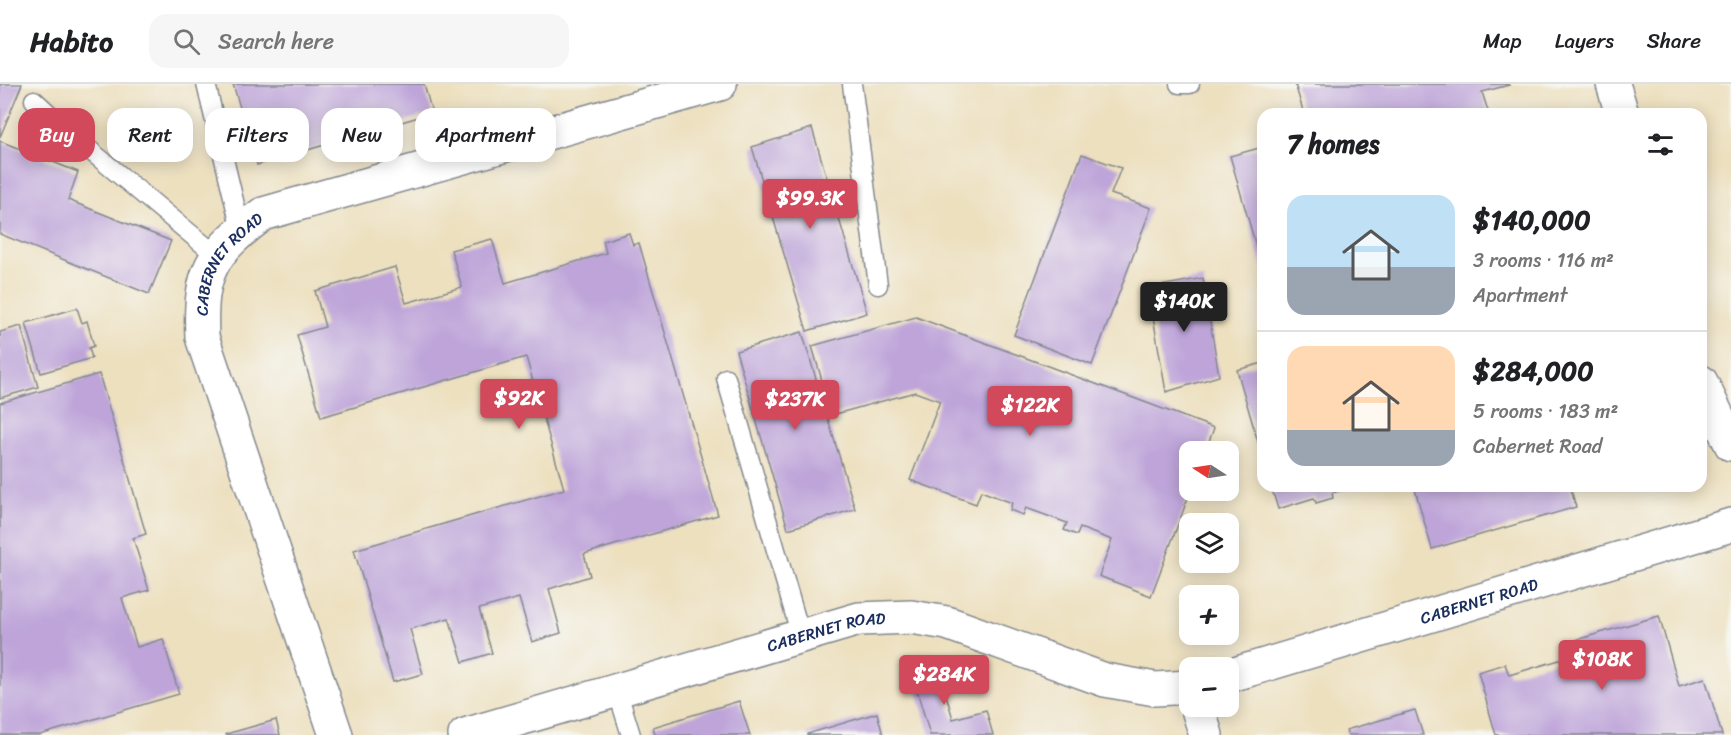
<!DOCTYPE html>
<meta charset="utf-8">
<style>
body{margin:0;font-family:Sriracha,sans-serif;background:#f6f6f6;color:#202124;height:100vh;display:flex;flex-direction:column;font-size:22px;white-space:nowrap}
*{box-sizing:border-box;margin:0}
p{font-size:20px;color:#757577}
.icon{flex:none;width:33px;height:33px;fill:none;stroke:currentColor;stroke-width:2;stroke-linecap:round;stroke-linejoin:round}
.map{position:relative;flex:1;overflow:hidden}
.sheet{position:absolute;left:1257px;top:24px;width:450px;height:384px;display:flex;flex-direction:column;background:#fff;border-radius:18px;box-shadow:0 3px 15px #0003}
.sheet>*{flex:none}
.banner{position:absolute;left:18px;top:24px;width:570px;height:54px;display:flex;gap:12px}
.needle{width:39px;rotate:282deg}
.buttons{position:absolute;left:1179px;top:357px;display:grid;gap:12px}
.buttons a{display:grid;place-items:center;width:60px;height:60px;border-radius:12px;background:#fff;box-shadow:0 3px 15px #0003;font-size:30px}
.price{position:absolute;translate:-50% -51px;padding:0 14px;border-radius:6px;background:#d1495b;color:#fff;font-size:20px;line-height:39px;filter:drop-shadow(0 2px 3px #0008)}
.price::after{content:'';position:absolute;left:50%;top:36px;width:18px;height:14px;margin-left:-9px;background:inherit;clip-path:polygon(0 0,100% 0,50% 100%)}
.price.active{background:#222;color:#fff}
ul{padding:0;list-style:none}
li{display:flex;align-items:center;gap:18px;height:150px;padding:0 30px}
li+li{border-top:2px solid #e0e0e0}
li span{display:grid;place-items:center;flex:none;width:168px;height:120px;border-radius:18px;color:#555}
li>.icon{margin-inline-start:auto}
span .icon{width:72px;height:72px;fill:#fffc;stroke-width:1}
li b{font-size:26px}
h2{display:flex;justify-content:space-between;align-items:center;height:72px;padding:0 30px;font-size:26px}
.chip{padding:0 21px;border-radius:18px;background:#fff;box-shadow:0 3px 15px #0003;font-size:21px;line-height:54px}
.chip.active{background:#d1495b;color:#fff}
header{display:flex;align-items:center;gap:36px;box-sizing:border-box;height:84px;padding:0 30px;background:#fff;border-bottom:2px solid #e0e0e0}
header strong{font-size:28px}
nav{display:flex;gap:33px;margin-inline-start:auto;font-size:21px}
.search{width:420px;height:54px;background:#f6f6f6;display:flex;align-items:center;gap:15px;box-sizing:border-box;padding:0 21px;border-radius:18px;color:#757577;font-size:22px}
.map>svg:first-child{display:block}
.building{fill:#bea4d9}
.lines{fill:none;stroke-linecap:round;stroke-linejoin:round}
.lane-casing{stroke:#84888e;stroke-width:21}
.street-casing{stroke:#84888e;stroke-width:36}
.lane{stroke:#fff;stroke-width:18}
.street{stroke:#fff;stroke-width:33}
.labels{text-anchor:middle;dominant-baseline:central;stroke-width:6;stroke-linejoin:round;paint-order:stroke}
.street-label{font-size:16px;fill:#1b2f5e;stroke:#f6f6f2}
</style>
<header>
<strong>Habito</strong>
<div class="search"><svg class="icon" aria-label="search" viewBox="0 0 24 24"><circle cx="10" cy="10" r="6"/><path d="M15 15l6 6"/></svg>Search here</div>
<nav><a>Map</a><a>Layers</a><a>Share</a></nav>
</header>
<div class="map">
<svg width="1731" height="651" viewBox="0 0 1731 651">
<rect width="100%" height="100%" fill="#f6f6f2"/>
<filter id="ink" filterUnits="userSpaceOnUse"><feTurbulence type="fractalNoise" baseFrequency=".0167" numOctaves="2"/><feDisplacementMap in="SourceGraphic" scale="12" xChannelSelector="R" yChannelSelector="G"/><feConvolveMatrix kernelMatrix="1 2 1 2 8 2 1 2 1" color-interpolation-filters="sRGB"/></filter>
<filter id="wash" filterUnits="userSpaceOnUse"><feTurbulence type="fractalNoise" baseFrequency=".008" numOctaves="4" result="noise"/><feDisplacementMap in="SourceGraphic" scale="24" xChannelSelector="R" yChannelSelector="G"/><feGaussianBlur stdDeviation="1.35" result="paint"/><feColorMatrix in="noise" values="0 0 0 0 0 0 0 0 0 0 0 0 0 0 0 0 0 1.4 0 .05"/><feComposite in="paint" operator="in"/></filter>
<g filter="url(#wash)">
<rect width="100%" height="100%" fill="#ede0bf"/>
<g id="blocks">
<g class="building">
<path d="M 0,0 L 22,0 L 0,53 Z"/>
<path d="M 233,0 L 424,0 L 432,29 L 257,81 Z"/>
<path d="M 1295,0 L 1508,0 L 1509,1 L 1482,8 L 1489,30 L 1304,30 Z"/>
<path d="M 812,44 L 867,229 L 807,247 L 752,63 Z"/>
<path d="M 0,57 L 78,88 L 68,116 L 171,157 L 149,210 L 0,150 Z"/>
<path d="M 1263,63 L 1263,183 L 1262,183 L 1230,72 Z"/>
<path d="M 1082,70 L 1121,84 L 1111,110 L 1151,124 L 1092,281 L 1014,251 Z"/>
<path d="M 629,149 L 633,161 L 639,159 L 718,431 L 584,470 L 590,492 L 549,505 L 561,549 L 532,558 L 519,514 L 479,525 L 492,569 L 463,578 L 449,534 L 410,545 L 423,590 L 393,598 L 354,466 L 564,405 L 526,273 L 321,333 L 297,251 L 325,243 L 315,207 L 395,183 L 406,219 L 462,203 L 451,166 L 492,155 L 505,199 L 606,169 L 603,157 Z"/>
<path d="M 1203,194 L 1219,292 L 1166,308 L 1148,204 Z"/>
<path d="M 77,224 L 82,239 L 87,237 L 94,262 L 89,264 L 92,274 L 41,289 L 26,239 Z"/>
<path d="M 916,233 L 1214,344 L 1205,368 L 1190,368 L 1191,406 L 1151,512 L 1099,492 L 1112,456 L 1080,444 L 1077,451 L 1064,446 L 1067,439 L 1026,424 L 1023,431 L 1010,426 L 1012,419 L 981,407 L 976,420 L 910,396 L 940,317 L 915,308 L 832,331 L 812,262 Z"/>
<path d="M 21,242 L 38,303 L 0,314 L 0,248 Z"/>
<path d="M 802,248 L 855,425 L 788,445 L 736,267 Z"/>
<path d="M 1263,279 L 1263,372 L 1262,372 L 1237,286 Z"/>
<path d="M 99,290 L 146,450 L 133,454 L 149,506 L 122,514 L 137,563 L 163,555 L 179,610 L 40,651 L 0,651 L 0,319 Z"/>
<path d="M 1271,402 L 1352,402 L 1352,403 L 1332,409 L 1333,414 L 1316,419 L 1314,414 L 1278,425 Z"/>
<path d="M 1414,402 L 1570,402 L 1576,423 L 1432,465 Z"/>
<path d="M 1659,532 L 1679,602 L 1705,594 L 1722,651 L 1496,651 L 1478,588 L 1505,580 L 1509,591 L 1573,572 L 1569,558 Z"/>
<path d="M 920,576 L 938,583 L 953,635 L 986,626 L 993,651 L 930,651 L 909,579 Z"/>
<path d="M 739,617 L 750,651 L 655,651 L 653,643 Z"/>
<path d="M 1415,626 L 1423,651 L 1348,651 L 1346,646 Z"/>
<path d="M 877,629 L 883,651 L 807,651 L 807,650 Z"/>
<path d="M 276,636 L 280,651 L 226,651 L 226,650 Z"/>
</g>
</g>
</g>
<g filter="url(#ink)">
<use href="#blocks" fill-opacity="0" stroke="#84888e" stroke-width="1.5"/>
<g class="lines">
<g class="lane-casing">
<g id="lane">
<path d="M 206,0 L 241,146"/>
<path d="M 852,0 L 878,201"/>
<path d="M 1179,0 L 1190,0"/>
<path d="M 34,16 L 74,53 L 216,171"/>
<path d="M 726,294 L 801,552"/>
<path d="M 617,606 L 631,651"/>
</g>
</g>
<g class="street-casing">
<g id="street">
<path d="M 1613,0 L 1622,30"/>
<path d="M 1701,298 L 1731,360"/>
<path id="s1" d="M 1228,592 L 1731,441"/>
<path d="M 1197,622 L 1206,651"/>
<path id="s2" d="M 336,651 L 202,253 C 199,187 211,169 263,130 L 720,0"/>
<path id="s3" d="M 465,651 L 859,535 L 911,533 L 947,539 L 1105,596 L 1155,605 L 1190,603"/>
</g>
</g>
<use href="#lane" class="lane"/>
<use href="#street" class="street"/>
</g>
</g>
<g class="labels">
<g class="street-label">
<text stroke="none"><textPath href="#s2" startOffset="502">CABERNET ROAD</textPath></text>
<text stroke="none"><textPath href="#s1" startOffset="262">CABERNET ROAD</textPath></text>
<text stroke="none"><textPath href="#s3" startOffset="376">CABERNET ROAD</textPath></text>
</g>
</g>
</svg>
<div class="buttons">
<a><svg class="needle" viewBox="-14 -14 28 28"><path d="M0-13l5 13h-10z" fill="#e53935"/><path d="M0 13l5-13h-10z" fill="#757577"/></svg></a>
<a><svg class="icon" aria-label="layers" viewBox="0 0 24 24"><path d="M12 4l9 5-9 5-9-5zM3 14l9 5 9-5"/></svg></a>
<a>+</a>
<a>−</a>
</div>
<b class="price" style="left:810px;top:146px">$99.3K</b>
<b class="price active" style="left:1184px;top:249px">$140K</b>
<b class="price" style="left:519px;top:346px">$92K</b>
<b class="price" style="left:795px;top:347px">$237K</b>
<b class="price" style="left:1030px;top:353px">$122K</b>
<b class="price" style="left:1602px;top:607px">$108K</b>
<b class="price" style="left:944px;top:622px">$284K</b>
<div class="banner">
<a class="chip active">Buy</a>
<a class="chip">Rent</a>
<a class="chip">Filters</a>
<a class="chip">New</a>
<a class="chip">Apartment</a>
</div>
<section class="sheet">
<h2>7 homes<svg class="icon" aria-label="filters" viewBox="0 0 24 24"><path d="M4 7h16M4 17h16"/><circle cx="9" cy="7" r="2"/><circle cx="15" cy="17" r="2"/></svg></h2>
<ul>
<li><span style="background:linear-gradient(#bfe0f5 60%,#9aa5b1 0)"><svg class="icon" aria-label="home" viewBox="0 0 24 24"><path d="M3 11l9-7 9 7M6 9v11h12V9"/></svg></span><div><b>$140,000</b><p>3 rooms · 116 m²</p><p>Apartment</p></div></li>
<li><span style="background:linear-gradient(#ffd9b3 70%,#9aa5b1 0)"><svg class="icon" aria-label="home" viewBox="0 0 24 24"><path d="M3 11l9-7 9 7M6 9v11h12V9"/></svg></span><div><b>$284,000</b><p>5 rooms · 183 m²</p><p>Cabernet Road</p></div></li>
</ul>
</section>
</div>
